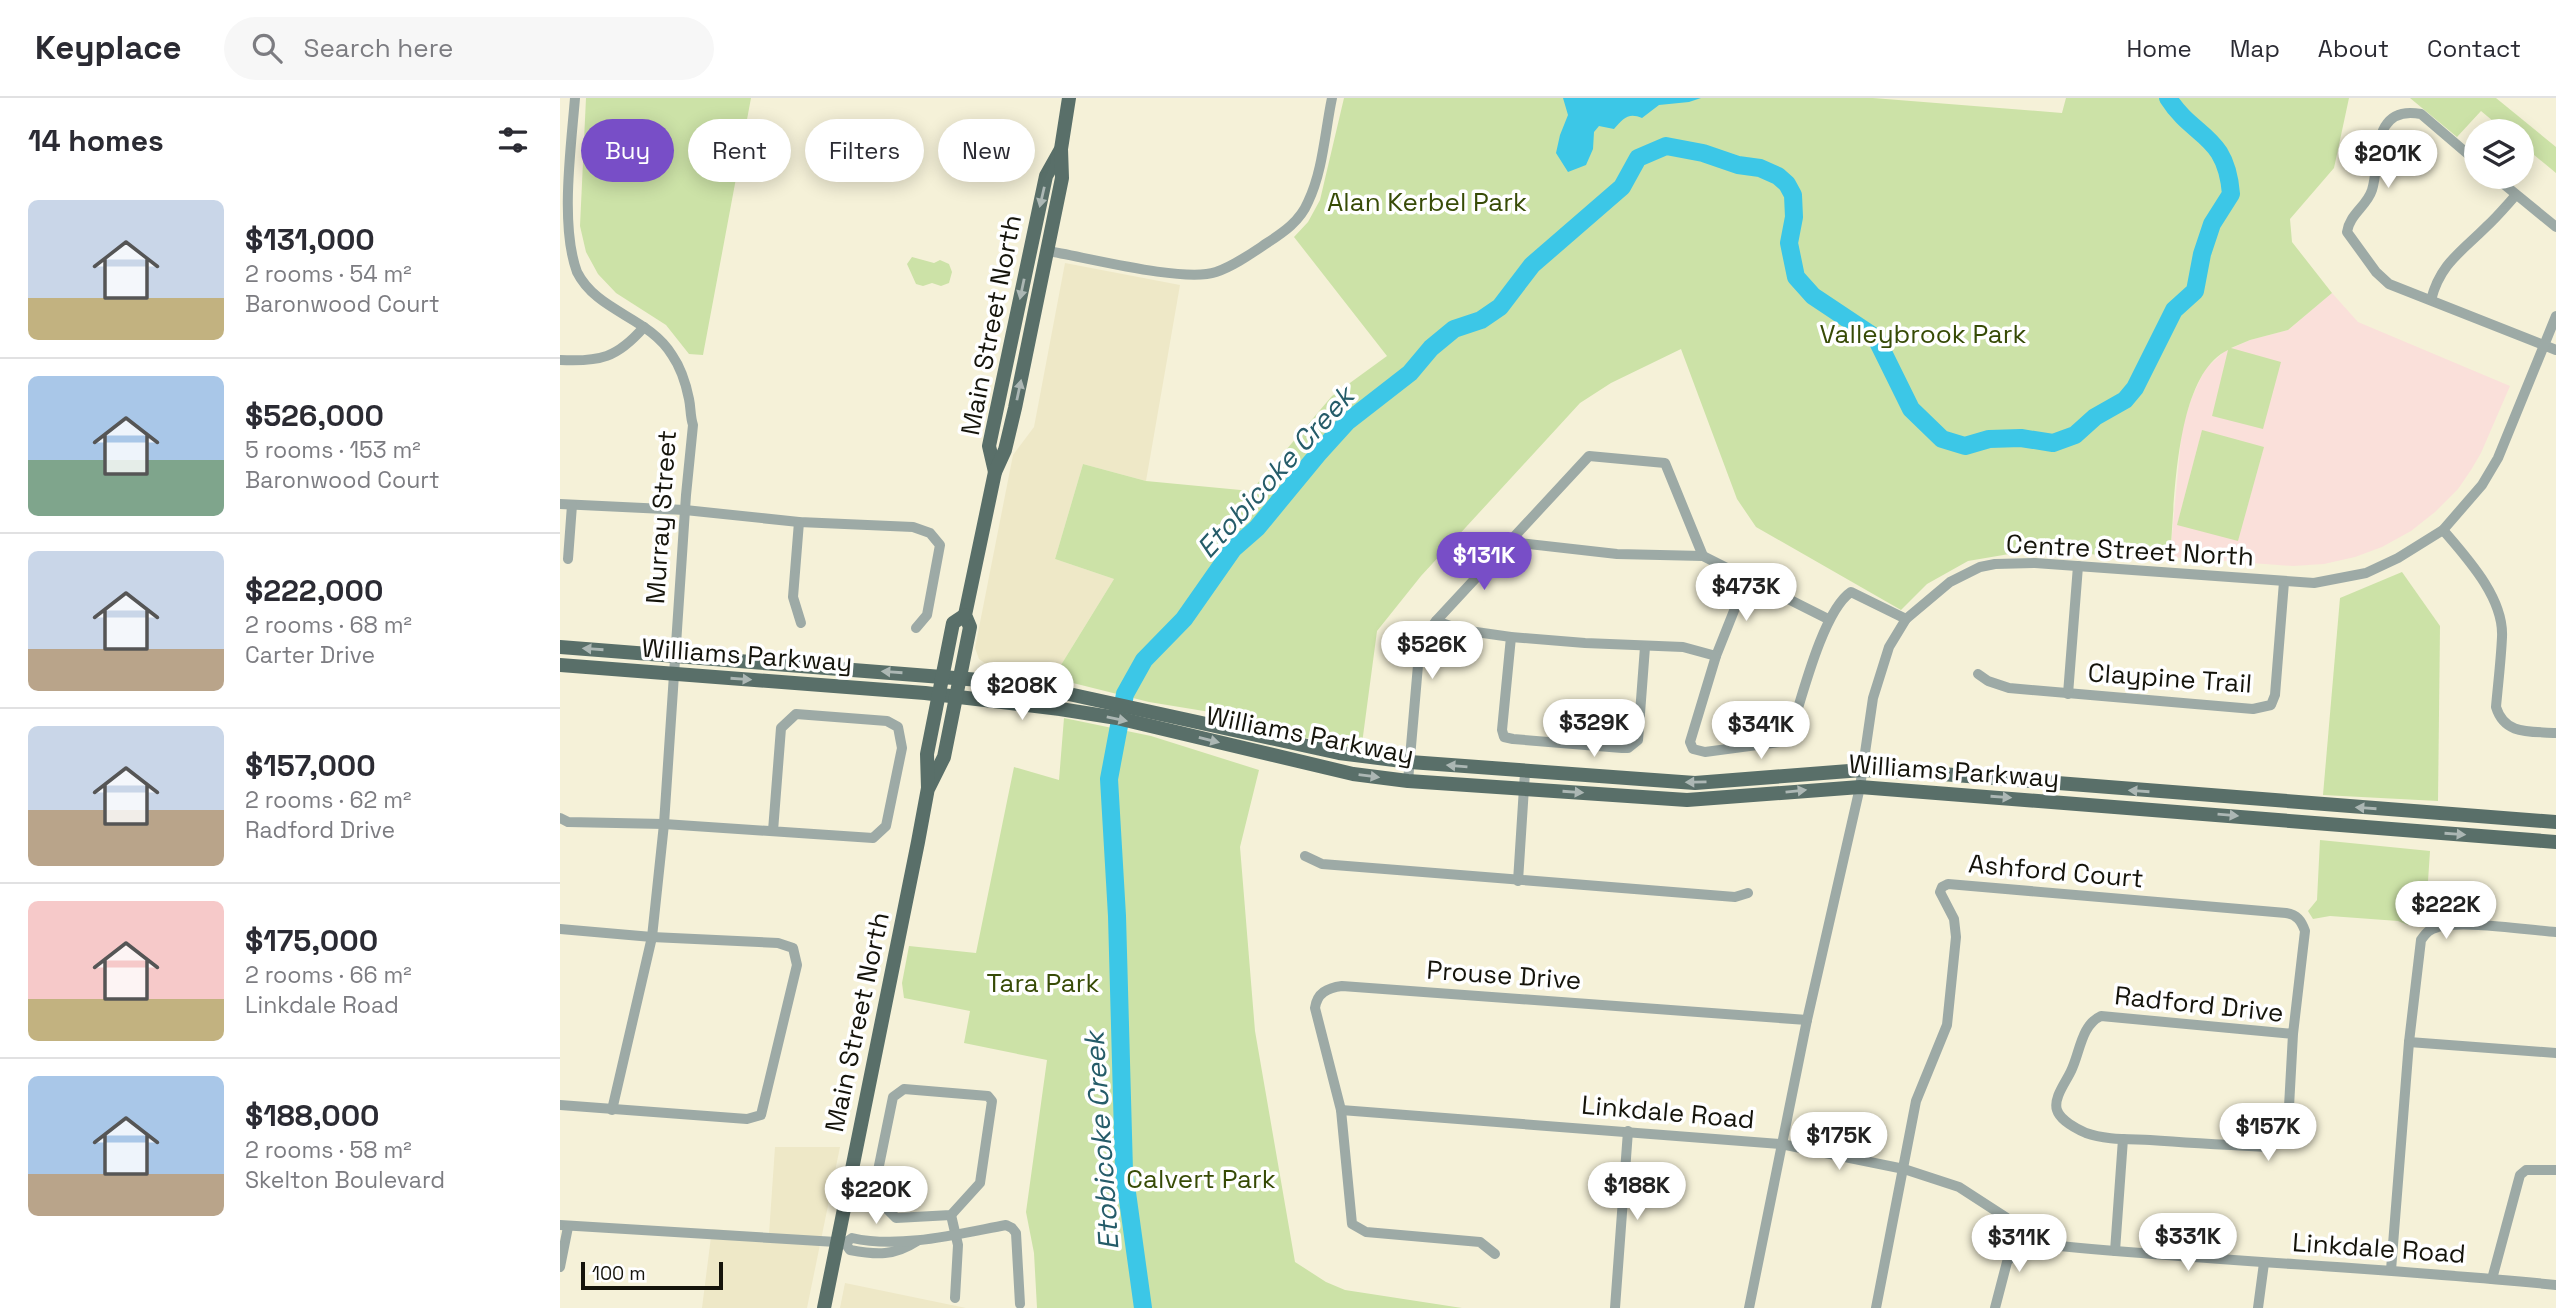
<!DOCTYPE html>
<meta charset="utf-8">
<style>
body{margin:0;font-family:"Space Grotesk",sans-serif;background:#f7f7f7;color:#2b2b33;height:100vh;display:flex;flex-direction:column;font-size:26px;white-space:nowrap}
*{box-sizing:border-box;margin:0}
p{font-size:23px;color:#7c7c81}
.icon{flex:none;width:38px;height:38px;fill:none;stroke:currentColor;stroke-width:2;stroke-linecap:round;stroke-linejoin:round}
.map{position:relative;flex:1;overflow:hidden}
.drawer{display:flex;flex-direction:column;background:#fff;width:560px}
.drawer>*{flex:none}
.banner{position:absolute;left:21px;top:21px;width:665px;height:63px;display:flex;gap:14px}
.fabs{position:absolute;left:1904px;top:21px;display:grid;gap:14px}
.fabs a{display:grid;place-items:center;width:70px;height:70px;border-radius:50%;background:#fff;box-shadow:0 4px 18px #0003;font-size:35px}
.scale{position:absolute;left:21px;bottom:18px;width:142px;box-sizing:border-box;padding-left:7px;border:4px solid #15140b;border-top:0;font-size:19px;line-height:24px;white-space:nowrap;color:#15140b;-webkit-text-stroke:5px #fff;paint-order:stroke}
.price{position:absolute;translate:-50% -60px;padding:0 16px;border-radius:24px;background:#fff;color:#222;font-size:23px;line-height:46px;filter:drop-shadow(0 2px 4px #0008)}
.price::after{content:'';position:absolute;left:50%;top:42px;width:21px;height:16px;margin-left:-10px;background:inherit;clip-path:polygon(0 0,100% 0,50% 100%)}
.price.active{background:#784ec7;color:#fff}
ul{padding:0;list-style:none}
li{display:flex;align-items:center;gap:21px;height:175px;padding:0 28px}
li+li{border-top:2px solid #e1e1e2}
li span{display:grid;place-items:center;flex:none;width:196px;height:140px;border-radius:10px;color:#555}
li>.icon{margin-inline-start:auto}
span .icon{width:84px;height:84px;fill:#fffc;stroke-width:1}
li b{font-size:30px}
h2{display:flex;justify-content:space-between;align-items:center;height:84px;padding:0 28px;font-size:30px}
.tag{padding:0 24px;border-radius:32px;background:#fff;box-shadow:0 4px 18px #0003;font-size:24px;line-height:63px}
.tag.active{background:#784ec7;color:#fff}
header{display:flex;align-items:center;gap:42px;box-sizing:border-box;height:98px;padding:0 35px;background:#fff;border-bottom:2px solid #e1e1e2}
header strong{font-size:33px}
nav{display:flex;gap:38px;margin-inline-start:auto;font-size:24px}
.search{width:490px;height:63px;background:#f7f7f7;display:flex;align-items:center;gap:18px;box-sizing:border-box;padding:0 24px;border-radius:38px;color:#7c7c81;font-size:26px}
main{display:flex;flex:1;min-height:0}
.map>svg:first-child{display:block}
.built{fill:#eee8c7}
.education{fill:#fae0da}
.green{fill:#cce2a7}
.water{fill:#3cc7e7}
.lines{fill:none;stroke-linecap:round;stroke-linejoin:round}
.river{stroke:#3cc7e7;stroke-width:18}
.minor{stroke:#9daaa6;stroke-width:10}
.major{stroke:#596f69;stroke-width:14}
.oneway{fill:#acb7b4}
.labels{text-anchor:middle;dominant-baseline:central;stroke-width:7;stroke-linejoin:round;paint-order:stroke}
.park-label{font-size:26px;fill:#374b06;stroke:#fff}
.street-label{font-size:26px;fill:#15140b;stroke:#fff}
.water-label{font-size:28px;font-style:italic;fill:#255c69;stroke:#fff}
</style>
<header>
<strong>Keyplace</strong>
<div class="search"><svg class="icon" aria-label="search" viewBox="0 0 24 24"><circle cx="10" cy="10" r="6"/><path d="M15 15l6 6"/></svg>Search here</div>
<nav><a>Home</a><a>Map</a><a>About</a><a>Contact</a></nav>
</header>
<main>
<section class="drawer">
<h2>14 homes<svg class="icon" aria-label="filters" viewBox="0 0 24 24"><path d="M4 7h16M4 17h16"/><circle cx="9" cy="7" r="2"/><circle cx="15" cy="17" r="2"/></svg></h2>
<ul>
<li><span style="background:linear-gradient(#c9d6e8 70%,#c2b280 0)"><svg class="icon" aria-label="home" viewBox="0 0 24 24"><path d="M3 11l9-7 9 7M6 9v11h12V9"/></svg></span><div><b>$131,000</b><p>2 rooms · 54 m²</p><p>Baronwood Court</p></div></li>
<li><span style="background:linear-gradient(#a9c7e8 60%,#7fa58c 0)"><svg class="icon" aria-label="home" viewBox="0 0 24 24"><path d="M3 11l9-7 9 7M6 9v11h12V9"/></svg></span><div><b>$526,000</b><p>5 rooms · 153 m²</p><p>Baronwood Court</p></div></li>
<li><span style="background:linear-gradient(#c9d6e8 70%,#b9a48a 0)"><svg class="icon" aria-label="home" viewBox="0 0 24 24"><path d="M3 11l9-7 9 7M6 9v11h12V9"/></svg></span><div><b>$222,000</b><p>2 rooms · 68 m²</p><p>Carter Drive</p></div></li>
<li><span style="background:linear-gradient(#c9d6e8 60%,#b9a48a 0)"><svg class="icon" aria-label="home" viewBox="0 0 24 24"><path d="M3 11l9-7 9 7M6 9v11h12V9"/></svg></span><div><b>$157,000</b><p>2 rooms · 62 m²</p><p>Radford Drive</p></div></li>
<li><span style="background:linear-gradient(#f6c9c9 70%,#c2b280 0)"><svg class="icon" aria-label="home" viewBox="0 0 24 24"><path d="M3 11l9-7 9 7M6 9v11h12V9"/></svg></span><div><b>$175,000</b><p>2 rooms · 66 m²</p><p>Linkdale Road</p></div></li>
<li><span style="background:linear-gradient(#a9c7e8 70%,#b9a48a 0)"><svg class="icon" aria-label="home" viewBox="0 0 24 24"><path d="M3 11l9-7 9 7M6 9v11h12V9"/></svg></span><div><b>$188,000</b><p>2 rooms · 58 m²</p><p>Skelton Boulevard</p></div></li>
</ul>
</section>
<div class="map">
<svg width="1996" height="1210" viewBox="0 0 1996 1210">
<rect width="100%" height="100%" fill="#f5f1d8"/>
<g class="built">
<path d="M 505,165 L 620,187 L 586,383 L 523,366 L 495,461 L 554,481 L 493,580 L 429,568 L 419,561 L 415,550 L 453,357 L 474,329 Z"/>
<path d="M 215,1049 L 280,1049 L 247,1210 L 142,1210 L 152,1131 L 209,1136 Z"/>
<path d="M 285,1185 L 406,1210 L 280,1210 Z"/>
</g>
<path class="education" d="M 1772,195 L 1798,224 L 1950,288 L 1921,355 L 1911,372 L 1898,391 L 1875,414 L 1851,433 L 1822,449 L 1795,459 L 1764,466 L 1733,468 L 1610,459 L 1622,330 L 1632,299 L 1645,271 L 1665,253 L 1690,242 L 1728,232 Z"/>
<g class="green">
<path d="M 26,0 L 191,0 L 143,257 L 129,256 L 106,227 L 56,195 L 38,176 L 26,154 L 20,128 Z"/>
<path d="M 784,0 L 1313,0 L 1502,15 L 1506,0 L 1789,0 L 1774,70 L 1730,121 L 1732,144 L 1772,195 L 1728,232 L 1690,242 L 1671,250 L 1721,264 L 1703,331 L 1652,318 L 1668,252 C 1614,277 1615,406 1610,459 L 1461,454 L 1408,463 L 1367,486 L 1341,512 L 1196,429 L 1177,401 L 1121,251 L 1051,285 L 1020,305 L 861,478 L 817,533 L 801,653 L 676,623 L 650,614 L 589,604 L 493,580 L 554,481 L 495,461 L 523,366 L 586,383 L 691,393 L 772,298 L 827,258 L 734,139 L 748,124 L 760,102 Z"/>
<path d="M 1850,0 L 1936,0 L 1996,49 L 1996,75 L 1962,47 L 1962,33 L 1945,33 L 1921,13 L 1897,39 Z"/>
<path d="M 352,159 L 374,165 L 380,162 L 389,166 L 392,174 L 389,185 L 381,188 L 372,185 L 363,188 L 356,186 L 347,166 Z"/>
<path d="M 1642,332 L 1704,349 L 1678,443 L 1617,427 Z"/>
<path d="M 1842,474 L 1880,528 L 1878,703 L 1763,697 L 1780,500 Z"/>
<path d="M 504,620 L 591,638 L 699,672 L 680,749 L 695,933 L 735,1164 L 766,1184 L 785,1192 L 902,1210 L 477,1210 L 474,1155 L 466,1114 L 487,962 L 404,945 L 410,913 L 344,900 L 342,885 L 349,848 L 416,855 L 454,669 L 499,682 Z"/>
<path d="M 1760,742 L 1870,753 L 1866,813 L 1848,827 L 1838,823 L 1770,818 L 1753,821 L 1748,813 L 1757,802 Z"/>
</g>
<path class="water" d="M 1003,0 L 1141,0 L 1129,4 L 1099,7 L 1082,20 C 1068,14 1063,21 1054,31 L 1039,28 L 1034,34 L 1033,51 L 1026,67 L 1008,74 L 996,55 L 1000,37 L 1008,17 Z"/>
<g class="lines">
<path class="river" d="M 583,1210 L 564,1073 L 557,818 L 549,681 L 565,596 L 584,562 L 624,521 L 673,451 L 697,430 L 758,356 L 787,324 L 850,275 L 871,250 L 894,231 L 921,222 L 940,209 L 972,167 L 1062,89 L 1078,60 L 1106,48 L 1143,55 L 1178,67 L 1200,70 L 1218,78 L 1227,86 L 1233,97 L 1234,119 L 1229,145 L 1236,179 L 1253,198 L 1316,240 L 1351,311 L 1382,341 L 1405,348 L 1429,341 L 1461,340 L 1493,345 L 1515,337 L 1535,319 L 1565,302 L 1575,290 L 1614,212 L 1635,193 L 1642,156 L 1652,126 L 1671,96 C 1666,35 1634,41 1608,0"/>
<g class="minor">
<path d="M 15,0 C 11,50 0,128 17,174 C 37,214 89,219 112,257 C 121,270 126,286 129,301 C 131,310 130,318 133,327 L 126,397 L 104,726 L 92,839 L 52,1012"/>
<path d="M 1916,63 L 1861,16 C 1809,6 1821,65 1812,92 C 1807,108 1789,117 1787,134 L 1816,174 L 1829,186 L 1996,252"/>
<path d="M 1935,79 L 1996,129"/>
<path d="M 488,153 C 525,159 624,185 656,174 C 674,168 692,155 707,145 C 724,134 740,123 748,104 C 763,73 765,33 772,0"/>
<path d="M 1871,202 C 1880,166 1901,154 1926,129 C 1937,119 1946,108 1956,97"/>
<path d="M 0,262 C 40,264 57,260 84,229"/>
<path d="M 0,406 L 125,412 L 239,424 L 353,429 L 370,435 L 380,447 L 367,517 L 356,530"/>
<path d="M 239,424 L 233,499 L 241,525"/>
<path d="M 1883,432 C 1907,460 1944,500 1942,539 C 1941,562 1938,586 1936,609 C 1945,638 1971,633 1996,635"/>
<path d="M 950,444 L 1057,456 L 1143,458 L 1268,521"/>
<path d="M 8,461 L 12,407"/>
<path d="M 1187,480 L 1156,558 L 1130,644 L 1133,651 L 1145,654 L 1228,643 C 1240,607 1262,513 1291,494 L 1346,521"/>
<path d="M 876,523 L 902,532 L 951,539 L 1025,545 L 1123,549 L 1156,558"/>
<path d="M 951,539 L 942,632 L 944,639 L 953,641 L 1062,650 L 1068,650 L 1078,642 L 1085,549"/>
<path d="M 1418,576 L 1428,583 L 1449,590 L 1693,611 L 1711,607 L 1715,597 L 1724,484"/>
<path d="M 1508,596 L 1518,468"/>
<path d="M 848,683 L 860,544 L 876,523 L 1029,358 L 1105,365 L 1143,458"/>
<path d="M 0,720 L 8,724 L 104,726 L 313,740 L 326,728 L 342,650 L 338,629 L 327,623 L 236,616 L 221,630 L 213,733"/>
<path d="M 745,758 L 762,766 L 1175,799 L 1188,795"/>
<path d="M 958,783 L 965,674"/>
<path d="M 0,831 L 92,839 L 218,845 L 233,850 L 237,867 L 201,1017 L 187,1021 L 0,1007"/>
<path d="M 1849,944 L 1996,955"/>
<path d="M 344,991 L 428,998 L 432,1003 L 420,1085 L 391,1117 L 336,1120 L 313,1097 L 333,999 Z"/>
<path d="M 781,1012 L 1221,1046 L 1344,1071 L 1399,1089 L 1470,1135 L 1490,1146 L 1500,1148 C 1665,1164 1831,1170 1996,1187"/>
<path d="M 391,1117 L 398,1147 L 395,1200"/>
<path d="M 0,1127 L 276,1144 L 285,1145 L 290,1152 C 317,1157 334,1158 357,1143"/>
<path d="M 285,1145 L 292,1140 C 340,1151 398,1136 446,1127 L 452,1130 L 456,1135 L 460,1206"/>
<path d="M 1555,1153 L 1563,1041"/>
<path d="M 935,1156 L 920,1144 L 806,1134 L 792,1126 L 781,1012 L 755,910 C 757,895 767,890 782,888 L 1247,922"/>
<path d="M 0,1169 L 8,1129"/>
<path d="M 1831,1172 L 1849,944 L 1861,842 C 1866,835 1869,831 1878,829 C 1904,822 1966,832 1996,834"/>
<path d="M 1932,1181 L 1960,1077 L 1966,1072 L 1996,1072"/>
<path d="M 1055,1210 L 1068,1033"/>
<path d="M 1189,1210 L 1247,922 L 1300,689 L 1313,600 L 1329,549 L 1346,521 L 1390,484 L 1420,469 L 1435,466 L 1475,465 L 1754,485 L 1806,475 L 1838,460 L 1883,432 L 1922,387 L 1938,360 L 1996,218"/>
<path d="M 1316,1210 L 1356,1003 L 1387,927 L 1396,839 L 1394,821 L 1380,794 L 1382,789 L 1388,786 L 1726,815 C 1737,817 1741,822 1745,833 L 1733,936 L 1728,1027 L 1724,1039 L 1708,1049 C 1669,1047 1630,1045 1590,1042 C 1570,1041 1545,1042 1526,1035 C 1517,1031 1500,1022 1497,1012 C 1493,1000 1506,984 1511,973 C 1520,955 1521,927 1541,918 L 1733,936"/>
<path d="M 1435,1210 L 1447,1164 L 1470,1135"/>
<path d="M 1698,1210 L 1704,1165"/>
</g>
<g class="major">
<path d="M 435,374 L 429,348 L 486,78 L 500,53"/>
<path d="M 0,549 L 420,582 L 495,593 L 779,655 L 850,664 L 1135,685 L 1302,672 L 1369,675 L 1996,724"/>
<path d="M 0,567 L 365,595 L 500,611 L 557,620 L 793,676 L 848,683 L 1127,702 L 1300,689 L 1996,744"/>
<path d="M 369,689 L 384,659 L 410,529 L 405,517 L 435,374 L 445,352 L 455,310 L 502,80 L 501,51 L 509,0"/>
<path d="M 264,1210 L 358,744 L 368,690 L 367,656 L 393,525 L 405,517"/>
</g>
</g>
<defs><path id="oneway-solid" d="M-6-.8H1V-3.2L6.5 0L1 3.2V.8H-6Z" transform="scale(1.75)"/></defs>
<g class="oneway">
<use href="#oneway-solid" transform="translate(482 99) rotate(103)"/>
<use href="#oneway-solid" transform="translate(462 191) rotate(102)"/>
<use href="#oneway-solid" transform="translate(459 292) rotate(-78)"/>
<use href="#oneway-solid" transform="translate(33 551) rotate(-176)"/>
<use href="#oneway-solid" transform="translate(332 574) rotate(-176)"/>
<use href="#oneway-solid" transform="translate(181 581) rotate(4)"/>
<use href="#oneway-solid" transform="translate(557 621) rotate(12)"/>
<use href="#oneway-solid" transform="translate(649 642) rotate(14)"/>
<use href="#oneway-solid" transform="translate(897 668) rotate(-175)"/>
<use href="#oneway-solid" transform="translate(809 678) rotate(7)"/>
<use href="#oneway-solid" transform="translate(1136 684) rotate(179)"/>
<use href="#oneway-solid" transform="translate(1236 693) rotate(-6)"/>
<use href="#oneway-solid" transform="translate(1579 693) rotate(-176)"/>
<use href="#oneway-solid" transform="translate(1013 694) rotate(4)"/>
<use href="#oneway-solid" transform="translate(1441 699) rotate(4)"/>
<use href="#oneway-solid" transform="translate(1806 710) rotate(-176)"/>
<use href="#oneway-solid" transform="translate(1668 717) rotate(5)"/>
<use href="#oneway-solid" transform="translate(1895 736) rotate(4)"/>
</g>
<g class="labels">
<g class="park-label">
<text x="867" y="104">Alan Kerbel Park</text>
<text x="1363" y="236">Valleybrook Park</text>
<text x="483" y="885">Tara Park</text>
<text x="641" y="1081">Calvert Park</text>
</g>
<g class="street-label">
<text transform="translate(431 227) rotate(-79)">Main Street North</text>
<text transform="translate(101 419) rotate(-86)">Murray Street</text>
<text transform="translate(1570 452) rotate(3)">Centre Street North</text>
<text transform="translate(187 557) rotate(4)">Williams Parkway</text>
<text transform="translate(1610 580) rotate(4)">Claypine Trail</text>
<text transform="translate(750 637) rotate(11)">Williams Parkway</text>
<text transform="translate(1394 673) rotate(4)">Williams Parkway</text>
<text transform="translate(1496 773) rotate(5)">Ashford Court</text>
<text transform="translate(944 877) rotate(4)">Prouse Drive</text>
<text transform="translate(1639 906) rotate(6)">Radford Drive</text>
<text transform="translate(297 924) rotate(-78)">Main Street North</text>
<text transform="translate(1108 1014) rotate(5)">Linkdale Road</text>
<text transform="translate(1819 1150) rotate(4)">Linkdale Road</text>
</g>
<g class="water-label">
<text transform="translate(715 374) rotate(-48)">Etobicoke Creek</text>
<text transform="translate(541 1043) rotate(-94)">Etobicoke Creek</text>
</g>
</g>
</svg>
<div class="fabs">
<a><svg class="icon" aria-label="layers" viewBox="0 0 24 24"><path d="M12 4l9 5-9 5-9-5zM3 14l9 5 9-5"/></svg></a>
</div>
<div class="scale">100 m</div>
<b class="price" style="left:1828px;top:92px">$201K</b>
<b class="price active" style="left:924px;top:494px">$131K</b>
<b class="price" style="left:1186px;top:525px">$473K</b>
<b class="price" style="left:872px;top:583px">$526K</b>
<b class="price" style="left:462px;top:624px">$208K</b>
<b class="price" style="left:1034px;top:661px">$329K</b>
<b class="price" style="left:1201px;top:663px">$341K</b>
<b class="price" style="left:1886px;top:843px">$222K</b>
<b class="price" style="left:1708px;top:1065px">$157K</b>
<b class="price" style="left:1279px;top:1074px">$175K</b>
<b class="price" style="left:1077px;top:1124px">$188K</b>
<b class="price" style="left:316px;top:1128px">$220K</b>
<b class="price" style="left:1628px;top:1175px">$331K</b>
<b class="price" style="left:1459px;top:1176px">$311K</b>
<div class="banner">
<a class="tag active">Buy</a>
<a class="tag">Rent</a>
<a class="tag">Filters</a>
<a class="tag">New</a>
</div>
</div>
</main>
